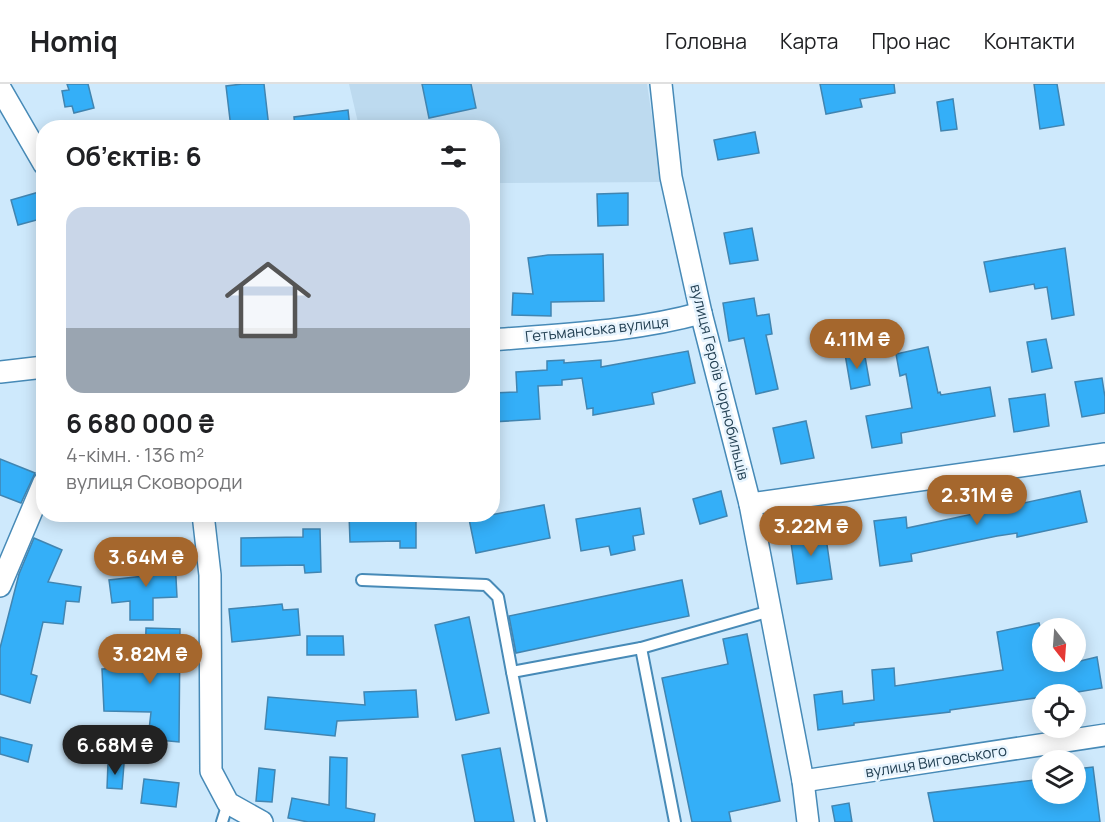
<!DOCTYPE html>
<html lang="uk">
<meta charset="utf-8">
<style>
body{margin:0;font-family:Manrope,sans-serif;background:#f6f6f6;color:#202124;height:100vh;display:flex;flex-direction:column;font-size:22px;white-space:nowrap}
*{box-sizing:border-box;margin:0}
p{font-size:20px;color:#757577}
.icon{flex:none;width:33px;height:33px;fill:none;stroke:currentColor;stroke-width:2;stroke-linecap:round;stroke-linejoin:round}
.map{position:relative;flex:1;overflow:hidden}
.drawer{position:absolute;left:36px;top:36px;width:464px;height:402px;display:flex;flex-direction:column;background:#fff;border-radius:24px;box-shadow:0 3px 15px #0003}
.drawer>*{flex:none}
.needle{width:39px;rotate:163deg}
.buttons{position:absolute;left:1032px;top:534px;display:grid;gap:12px}
.buttons a{display:grid;place-items:center;width:54px;height:54px;border-radius:50%;background:#fff;box-shadow:0 3px 15px #0003;font-size:30px}
.price{position:absolute;translate:-50% -51px;padding:0 14px;border-radius:21px;background:#a5672d;color:#fff;font-size:20px;line-height:39px;filter:drop-shadow(0 2px 3px #0008)}
.price::after{content:'';position:absolute;left:50%;top:36px;width:18px;height:14px;margin-left:-9px;background:inherit;clip-path:polygon(0 0,100% 0,50% 100%)}
.price.active{background:#222;color:#fff}
ul{padding:0;list-style:none}
li{display:grid;align-content:center;gap:12px;height:318px;padding:0 30px}
li span{display:grid;place-items:center;height:186px;border-radius:18px;color:#555}
li>.icon{margin-inline-start:auto}
span .icon{width:108px;height:108px;fill:#fffc;stroke-width:1}
li b{font-size:26px}
h2{display:flex;justify-content:space-between;align-items:center;height:72px;padding:0 30px;font-size:26px}
header{display:flex;align-items:center;gap:36px;box-sizing:border-box;height:84px;padding:0 30px;background:#fff;border-bottom:2px solid #e0e0e0}
header strong{font-size:28px}
nav{display:flex;gap:33px;margin-inline-start:auto;font-size:21px}
.map>svg:first-child{display:block}
.built{fill:#bddaef}
.building{fill:#34aff8;stroke:#4185b1;stroke-width:1.5}
.lines{fill:none;stroke-linecap:round;stroke-linejoin:round}
.lane-casing{stroke:#478ab7;stroke-width:14}
.street-casing{stroke:#478ab7;stroke-width:24}
.lane{stroke:#fff;stroke-width:10}
.street{stroke:#fff;stroke-width:21}
.labels{text-anchor:middle;dominant-baseline:central;stroke-width:5;stroke-linejoin:round;paint-order:stroke}
.street-label{font-size:15px;fill:#234053;stroke:#e7f4fe}
</style>
<header>
<strong>Homiq</strong>
<nav><a>Головна</a><a>Карта</a><a>Про нас</a><a>Контакти</a></nav>
</header>
<div class="map">
<svg width="1105" height="738" viewBox="0 0 1105 738">
<rect width="100%" height="100%" fill="#cee9fc"/>
<path class="built" d="M 349,0 L 647,0 L 662,98 L 492,99 L 492,44 L 359,43 Z"/>
<g class="building">
<path d="M 67,0 L 88,0 L 94,24 L 74,29 L 72,22 L 65,23 L 62,7 L 69,6 Z"/>
<path d="M 242,0 L 264,0 L 269,44 L 231,44 L 226,2 Z"/>
<path d="M 422,0 L 471,0 L 476,24 L 429,34 Z"/>
<path d="M 820,0 L 894,0 L 895,9 L 860,15 L 862,23 L 826,30 Z"/>
<path d="M 1034,0 L 1057,0 L 1064,41 L 1040,45 Z"/>
<path d="M 953,15 L 957,45 L 941,47 L 937,18 Z"/>
<path d="M 348,26 L 350,44 L 295,44 L 294,33 Z"/>
<path d="M 755,48 L 759,69 L 718,76 L 714,56 Z"/>
<path d="M 39,108 L 44,126 L 44,134 L 18,141 L 11,116 Z"/>
<path d="M 628,109 L 628,141 L 598,142 L 597,110 Z"/>
<path d="M 752,144 L 758,176 L 730,180 L 724,149 Z"/>
<path d="M 1065,164 L 1074,231 L 1052,235 L 1047,203 L 1035,205 L 1034,200 L 990,208 L 984,178 Z"/>
<path d="M 603,170 L 604,217 L 551,218 L 551,232 L 512,231 L 513,209 L 533,210 L 528,174 L 548,171 Z"/>
<path d="M 754,214 L 757,232 L 769,230 L 772,250 L 766,251 L 778,305 L 756,310 L 744,254 L 729,257 L 723,219 Z"/>
<path d="M 1046,255 L 1052,284 L 1032,288 L 1027,258 Z"/>
<path d="M 928,263 L 938,309 L 940,308 L 941,311 L 990,303 L 995,332 L 901,349 L 902,359 L 872,364 L 866,332 L 912,324 L 906,290 L 900,292 L 896,270 Z"/>
<path d="M 688,267 L 695,299 L 652,309 L 654,320 L 593,331 L 593,324 L 587,325 L 582,294 L 562,296 L 562,301 L 538,302 L 540,335 L 492,338 L 492,309 L 517,308 L 516,288 L 547,286 L 547,277 L 564,276 L 564,279 L 601,276 L 601,283 Z"/>
<path d="M 864,267 L 870,301 L 851,305 L 845,270 Z"/>
<path d="M 1102,294 L 1105,313 L 1105,329 L 1082,333 L 1075,298 Z"/>
<path d="M 1045,310 L 1049,342 L 1014,348 L 1009,315 Z"/>
<path d="M 806,337 L 814,374 L 781,380 L 773,344 Z"/>
<path d="M 0,375 L 35,389 L 21,419 L 0,411 Z"/>
<path d="M 721,407 L 727,432 L 700,440 L 693,415 Z"/>
<path d="M 1080,407 L 1087,438 L 1017,453 L 1017,449 L 997,452 L 911,470 L 912,477 L 880,482 L 874,437 L 906,433 L 907,444 L 992,426 L 991,420 L 1022,413 L 1024,419 Z"/>
<path d="M 544,421 L 550,454 L 476,469 L 469,435 Z"/>
<path d="M 640,424 L 644,450 L 633,452 L 635,466 L 611,471 L 609,462 L 581,467 L 576,435 Z"/>
<path d="M 349,430 L 416,430 L 416,464 L 400,464 L 400,457 L 350,458 Z"/>
<path d="M 303,445 L 320,445 L 321,488 L 305,489 L 304,481 L 241,482 L 241,454 L 303,453 Z"/>
<path d="M 825,447 L 832,495 L 797,500 L 790,452 Z"/>
<path d="M 34,454 L 62,466 L 48,498 L 81,503 L 79,518 L 66,517 L 63,540 L 43,538 L 31,590 L 37,592 L 30,619 L 0,610 L 0,564 L 19,490 Z"/>
<path d="M 175,474 L 177,513 L 153,514 L 153,536 L 130,536 L 130,517 L 112,519 L 109,496 L 144,492 L 143,476 Z"/>
<path d="M 682,496 L 689,532 L 516,569 L 509,532 Z"/>
<path d="M 282,520 L 283,526 L 298,525 L 300,551 L 232,558 L 229,525 Z"/>
<path d="M 469,533 L 489,629 L 456,636 L 435,541 Z"/>
<path d="M 1039,539 L 1042,550 L 1042,578 L 1076,578 L 1097,573 L 1102,604 L 1066,610 L 1042,610 L 1042,613 L 950,626 L 950,628 L 854,639 L 854,641 L 818,646 L 814,611 L 842,607 L 843,620 L 874,616 L 872,586 L 894,584 L 895,602 L 1003,586 L 997,548 Z"/>
<path d="M 146,544 L 180,545 L 179,658 L 148,655 L 151,628 L 104,627 L 102,585 L 145,583 Z"/>
<path d="M 747,550 L 780,717 L 729,728 L 731,738 L 692,738 L 662,594 L 728,580 L 723,555 Z"/>
<path d="M 307,552 L 343,552 L 344,571 L 307,571 Z"/>
<path d="M 416,606 L 418,633 L 337,637 L 335,652 L 265,645 L 268,613 L 365,621 L 364,608 Z"/>
<path d="M 0,653 L 32,661 L 28,678 L 0,670 Z"/>
<path d="M 500,664 L 514,738 L 475,738 L 462,671 Z"/>
<path d="M 330,673 L 347,674 L 346,724 L 375,730 L 374,738 L 308,738 L 288,734 L 292,714 L 329,721 Z"/>
<path d="M 108,679 L 124,680 L 122,705 L 107,704 Z"/>
<path d="M 1093,683 L 1100,738 L 934,738 L 928,709 L 1042,695 L 1042,710 L 1076,710 L 1076,685 Z"/>
<path d="M 259,684 L 275,686 L 272,718 L 256,717 Z"/>
<path d="M 144,695 L 179,699 L 176,723 L 141,719 Z"/>
<path d="M 849,719 L 852,738 L 835,738 L 832,722 Z"/>
</g>
<g class="lines">
<g class="lane-casing">
<g id="lane">
<path d="M 362,496 L 486,501 L 498,513 L 512,588"/>
<path d="M 641,564 L 675,738"/>
<path d="M 222,738 L 228,719"/>
<path d="M 541,738 L 512,588 L 641,564 L 770,527"/>
</g>
</g>
<g class="street-casing">
<g id="street">
<path d="M 661,0 L 671,93 L 701,229 L 750,420 L 803,697 L 808,738"/>
<path d="M 0,4 L 44,80"/>
<path d="M 492,256 C 562,250 633,248 701,229"/>
<path d="M 0,288 L 44,283"/>
<path d="M 750,420 L 1105,370"/>
<path d="M 203,430 L 210,491 L 211,687 L 228,719 L 262,738"/>
<path d="M 0,502 L 44,398"/>
<path d="M 803,697 L 1105,651"/>
</g>
</g>
<use href="#lane" class="lane"/>
<use href="#street" class="street"/>
</g>
<g class="labels">
<g class="street-label">
<text transform="translate(597 245) rotate(-6)">Гетьманська вулиця</text>
<text transform="translate(720 298) rotate(76)">вулиця Героїв Чорнобильців</text>
<text transform="translate(936 677) rotate(-9)">вулиця Виговського</text>
</g>
</g>
</svg>
<div class="buttons">
<a><svg class="needle" viewBox="-14 -14 28 28"><path d="M0-13l5 13h-10z" fill="#e53935"/><path d="M0 13l5-13h-10z" fill="#757577"/></svg></a>
<a><svg class="icon" aria-label="locate" viewBox="0 0 24 24"><circle cx="12" cy="12" r="6"/><path d="M12 2v4M12 18v4M2 12h4M18 12h4"/></svg></a>
<a><svg class="icon" aria-label="layers" viewBox="0 0 24 24"><path d="M12 4l9 5-9 5-9-5zM3 14l9 5 9-5"/></svg></a>
</div>
<b class="price" style="left:857px;top:286px">4.11M ₴</b>
<b class="price" style="left:977px;top:442px">2.31M ₴</b>
<b class="price" style="left:811px;top:473px">3.22M ₴</b>
<b class="price" style="left:146px;top:504px">3.64M ₴</b>
<b class="price" style="left:150px;top:601px">3.82M ₴</b>
<b class="price active" style="left:115px;top:692px">6.68M ₴</b>
<section class="drawer">
<h2>Об’єктів: 6<svg class="icon" aria-label="filters" viewBox="0 0 24 24"><path d="M4 7h16M4 17h16"/><circle cx="9" cy="7" r="2"/><circle cx="15" cy="17" r="2"/></svg></h2>
<ul>
<li><span style="background:linear-gradient(#c9d6e8 65%,#9aa5b1 0)"><svg class="icon" aria-label="home" viewBox="0 0 24 24"><path d="M3 11l9-7 9 7M6 9v11h12V9"/></svg></span><div><b>6 680 000 ₴</b><p>4-кімн. · 136 m²</p><p>вулиця Сковороди</p></div></li>
</ul>
</section>
</div>
